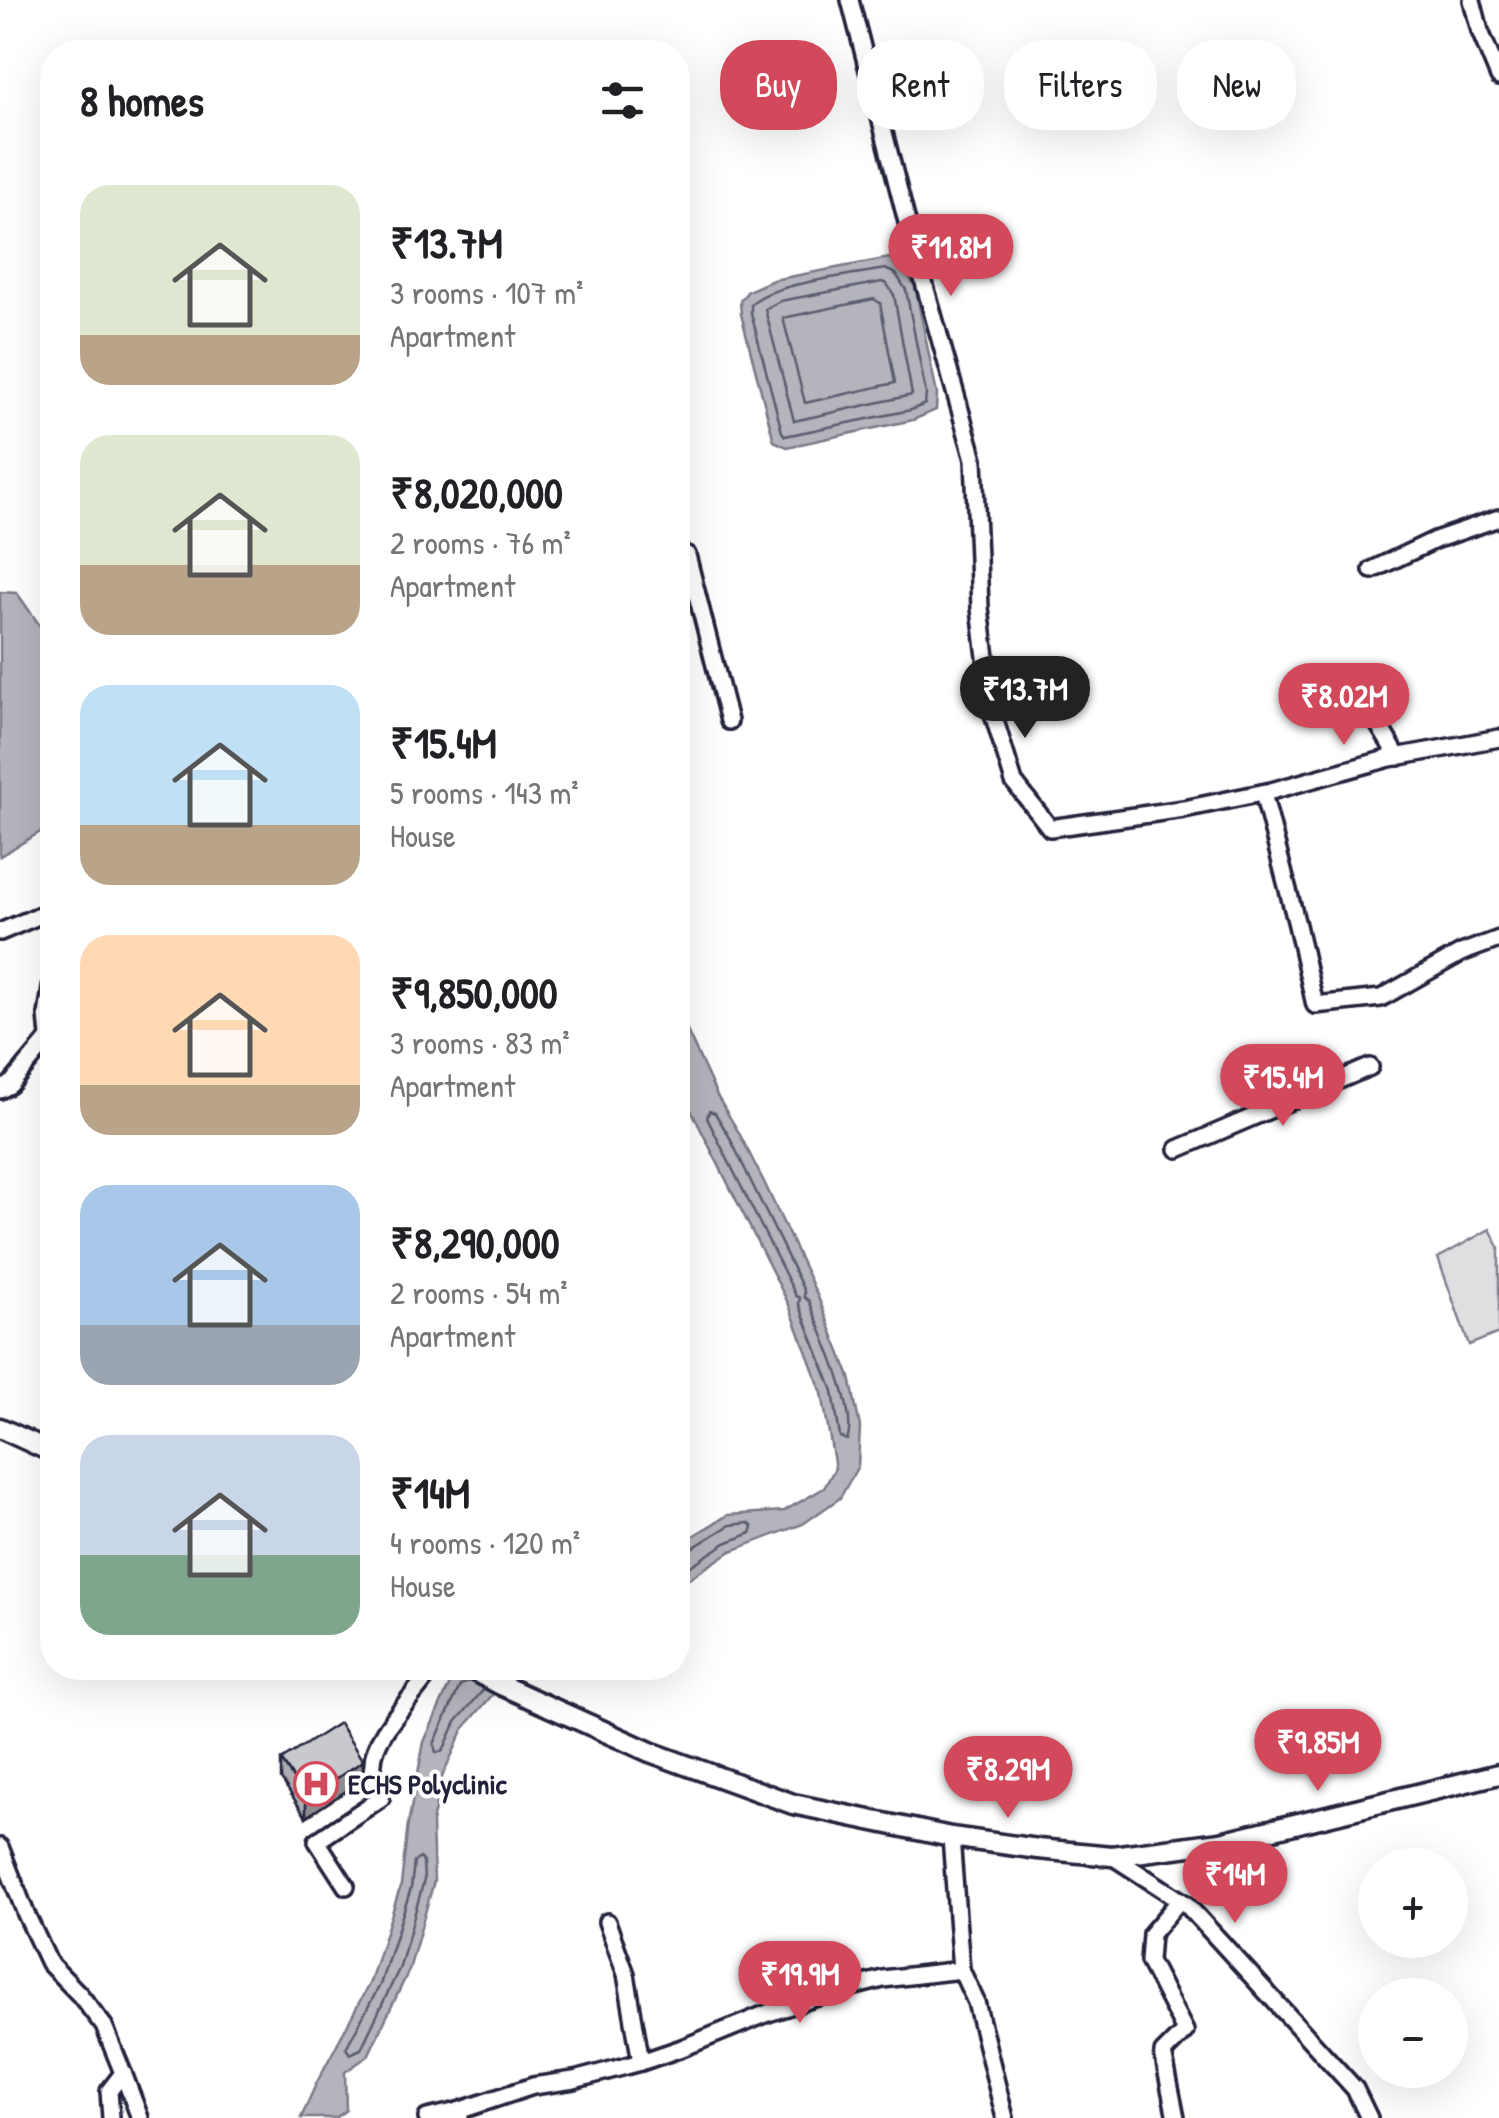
<!DOCTYPE html>
<meta charset="utf-8">
<style>
body{margin:0;font-family:"Patrick Hand",sans-serif;background:#f6f6f6;color:#202124;height:100vh;display:flex;flex-direction:column;font-size:38px;white-space:nowrap}
*{box-sizing:border-box;margin:0}
p{font-size:32px;color:#757577}
.icon{flex:none;width:55px;height:55px;fill:none;stroke:currentColor;stroke-width:2;stroke-linecap:round;stroke-linejoin:round}
.map{position:relative;flex:1;overflow:hidden}
.side{position:absolute;left:40px;top:40px;width:650px;height:1640px;display:flex;flex-direction:column;background:#fff;border-radius:40px;box-shadow:0 10px 40px #0002}
.side>*{flex:none}
.top-card{position:absolute;left:720px;top:40px;width:628px;height:90px;display:flex;gap:20px}
.tools{position:absolute;left:1358px;top:1848px;display:grid;gap:20px}
.tools a{display:grid;place-items:center;width:110px;height:110px;border-radius:50%;background:#fff;box-shadow:0 10px 40px #0002;font-size:50px}
.price{position:absolute;translate:-50% -85px;padding:0 22px;border-radius:35px;background:#d1495b;color:#fff;font-size:32px;line-height:65px;filter:drop-shadow(0 2px 5px #0008)}
.price::after{content:'';position:absolute;left:50%;top:60px;width:30px;height:22px;margin-left:-15px;background:inherit;clip-path:polygon(0 0,100% 0,50% 100%)}
.price.active{background:#222;color:#fff}
ul{padding:0;list-style:none}
li{display:flex;align-items:center;gap:30px;height:250px;padding:0 40px}
li span{display:grid;place-items:center;flex:none;width:280px;height:200px;border-radius:30px;color:#555}
li>.icon{margin-inline-start:auto}
span .icon{width:120px;height:120px;fill:#fffc;stroke-width:1}
li b{font-size:42px}
h2{display:flex;justify-content:space-between;align-items:center;height:120px;padding:0 40px;font-size:42px}
.chip{padding:0 35px;border-radius:40px;background:#fff;box-shadow:0 10px 40px #0002;font-size:35px;line-height:90px}
.chip.active{background:#d1495b;color:#fff}
.map>svg:first-child{display:block}
.green{fill:#dfdfe2;stroke:#80808e;stroke-width:2.5}
.water{fill:#b4b4bc;stroke:#7a7a88;stroke-width:2.5}
.lines{fill:none;stroke-linecap:round;stroke-linejoin:round}
.shore{stroke:#5c5c6f;stroke-width:2.5}
.minor-casing{stroke:#22223b;stroke-width:22}
.tertiary-casing{stroke:#22223b;stroke-width:25}
.minor{stroke:#fff;stroke-width:15}
.tertiary{stroke:#fff;stroke-width:18}
.wall{fill:#acacb2;stroke:#22223b;stroke-width:2.5}
.shaded-wall{fill:#8c8c91;stroke:#22223b;stroke-width:2.5}
.building{fill:#c8c8cf;stroke:#22223b;stroke-width:2.5}
.labels{text-anchor:middle;dominant-baseline:central;stroke-width:8;stroke-linejoin:round;paint-order:stroke}
.poi-label{font-size:28px;font-weight:bold;fill:#22223b;stroke:#fff;text-anchor:start}
</style>
<div class="map">
<svg width="1499" height="2118" viewBox="0 0 1499 2118">
<rect width="100%" height="100%" fill="#fff"/>
<filter id="ink" filterUnits="userSpaceOnUse"><feTurbulence type="fractalNoise" baseFrequency=".01" numOctaves="2"/><feDisplacementMap in="SourceGraphic" scale="20" xChannelSelector="R" yChannelSelector="G"/><feConvolveMatrix kernelMatrix="1 2 1 2 8 2 1 2 1" color-interpolation-filters="sRGB"/></filter>
<g filter="url(#ink)">
<path class="green" d="M 1490,1229 L 1499,1247 L 1499,1333 L 1469,1345 L 1438,1258 Z"/>
<g class="water">
<path d="M 889,258 L 903,267 L 915,286 L 937,394 L 936,410 L 913,420 L 787,447 L 774,441 L 741,314 L 740,301 L 748,291 L 773,280 Z"/>
<path d="M 0,592 L 17,593 L 52,643 L 52,825 L 0,856 Z"/>
<path d="M 678,1011 L 717,1096 L 738,1131 L 764,1182 L 818,1297 L 850,1377 L 860,1427 L 858,1466 L 840,1498 L 803,1524 L 731,1551 L 678,1586 L 678,1545 L 728,1515 L 784,1511 L 824,1488 L 835,1468 L 822,1393 L 789,1305 L 678,1084 Z"/>
<path d="M 469,1668 L 527,1668 L 501,1685 L 464,1728 L 442,1777 L 432,1823 L 434,1881 L 409,1970 L 368,2056 L 345,2072 L 346,2110 L 336,2118 L 301,2118 L 316,2084 L 370,1982 L 401,1885 L 408,1824 L 424,1742 L 452,1679 Z"/>
</g>
<g class="lines">
<g class="shore">
<path d="M 885,269 L 896,274 L 906,290 L 926,394 L 925,404 L 911,410 L 785,436 L 782,432 L 751,313 L 751,304 C 772,283 853,275 885,269 Z"/>
<path d="M 882,282 L 887,284 L 894,295 L 912,395 L 794,421 L 765,309 L 780,301 Z"/>
<path d="M 874,299 L 880,303 L 895,383 L 805,403 L 783,318 Z"/>
<path d="M 709,1111 L 715,1113 L 729,1136 L 804,1291 L 804,1297 L 809,1301 C 821,1331 859,1412 847,1440 L 840,1437 L 833,1391 L 799,1304 L 800,1298 L 796,1296 L 707,1118 Z"/>
<path d="M 678,1553 L 686,1552 L 730,1525 L 749,1523 L 753,1527 L 751,1533 L 726,1543 L 678,1574"/>
<path d="M 468,1681 L 460,1686 L 434,1744 L 436,1753 L 443,1751 L 456,1722 L 484,1689"/>
<path d="M 420,1858 L 423,1862 L 424,1880 L 400,1967 L 361,2049 L 350,2054 L 346,2048 L 380,1985 L 411,1888 L 414,1862 Z"/>
</g>
<g class="minor-casing">
<g id="minor">
<path d="M 850,0 L 908,226 L 974,459 L 980,608 L 993,714 L 1014,782 L 1050,828 L 1184,809 L 1271,791 L 1390,758 L 1499,738"/>
<path d="M 1472,0 L 1480,31 L 1499,77"/>
<path d="M 678,558 L 687,555 L 729,721"/>
<path d="M 1372,570 L 1435,540 L 1499,518"/>
<path d="M 1366,704 L 1398,757"/>
<path d="M 993,714 L 1080,682"/>
<path d="M 1263,793 L 1297,925 L 1315,1005 L 1381,998 L 1461,953 L 1499,939"/>
<path d="M 0,932 L 52,910"/>
<path d="M 49,1037 L 47,1015 L 52,982"/>
<path d="M 0,1090 L 10,1085 L 52,1035"/>
<path d="M 1178,1149 L 1370,1067"/>
<path d="M 0,1847 L 26,1914 L 49,1963 L 80,1995 L 104,2026 L 123,2073 L 109,2091 L 111,2118"/>
<path d="M 1112,1856 L 1186,1904 L 1355,2089 L 1369,2118"/>
<path d="M 346,1886 L 317,1841 L 381,1798 C 378,1788 373,1777 373,1767 C 370,1736 416,1695 433,1668"/>
<path d="M 607,1922 L 626,1974 L 641,2062"/>
<path d="M 961,1970 L 976,2002 L 1005,2118"/>
<path d="M 123,2073 L 140,2118"/>
<path d="M 427,2118 L 458,2111"/>
<path d="M 460,2118 L 458,2111 L 533,2086 L 574,2080 L 641,2062 L 682,2048 L 768,2013 L 836,1991 L 883,1979 L 961,1970 L 951,1837"/>
<path d="M 1176,2118 L 1163,2053 L 1185,2031 L 1149,1961 L 1151,1934 L 1180,1900"/>
</g>
</g>
<g class="tertiary-casing">
<g id="tertiary">
<path d="M 0,1428 L 52,1452"/>
<path d="M 468,1668 L 501,1685 L 650,1752 L 793,1804 L 951,1837 L 1038,1849 L 1112,1856 L 1221,1842 L 1499,1774"/>
</g>
</g>
<use href="#minor" class="minor"/>
<use href="#tertiary" class="tertiary"/>
</g>
<path class="wall" d="M 281,1760 L 363,1780 L 306,1817 L 281,1779 Z"/>
<path class="shaded-wall" d="M 363,1761 L 363,1780 L 306,1817 L 306,1798 Z"/>
<path class="building" d="M 339,1723 L 363,1761 L 306,1798 L 281,1760 Z"/>
</g>
<defs>
<g id="hospital-ring" transform="scale(2.25)"><circle r="9.5" fill="#fff" stroke="#d1495b" stroke-width="1.5"/><path d="M-5-5h3v3.5h4V-5h3V5h-3V1.5h-4V5h-3Z" fill="#d1495b"/></g>
</defs>
<g fill-rule="evenodd">
<use href="#hospital-ring" x="316" y="1784"/>
</g>
<g class="labels">
<g class="poi-label">
<text x="348" y="1784">ECHS Polyclinic</text>
</g>
</g>
</svg>
<div class="tools">
<a>+</a>
<a>−</a>
</div>
<b class="price" style="left:951px;top:299px">₹11.8M</b>
<b class="price active" style="left:1025px;top:741px">₹13.7M</b>
<b class="price" style="left:1344px;top:748px">₹8.02M</b>
<b class="price" style="left:1283px;top:1129px">₹15.4M</b>
<b class="price" style="left:1318px;top:1794px">₹9.85M</b>
<b class="price" style="left:1008px;top:1821px">₹8.29M</b>
<b class="price" style="left:1235px;top:1926px">₹14M</b>
<b class="price" style="left:800px;top:2026px">₹19.9M</b>
<div class="top-card">
<a class="chip active">Buy</a>
<a class="chip">Rent</a>
<a class="chip">Filters</a>
<a class="chip">New</a>
</div>
<section class="side">
<h2>8 homes<svg class="icon" aria-label="filters" viewBox="0 0 24 24"><path d="M4 7h16M4 17h16"/><circle cx="9" cy="7" r="2"/><circle cx="15" cy="17" r="2"/></svg></h2>
<ul>
<li><span style="background:linear-gradient(#dfe7d0 75%,#b9a48a 0)"><svg class="icon" aria-label="home" viewBox="0 0 24 24"><path d="M3 11l9-7 9 7M6 9v11h12V9"/></svg></span><div><b>₹13.7M</b><p>3 rooms · 107 m²</p><p>Apartment</p></div></li>
<li><span style="background:linear-gradient(#dfe7d0 65%,#b9a48a 0)"><svg class="icon" aria-label="home" viewBox="0 0 24 24"><path d="M3 11l9-7 9 7M6 9v11h12V9"/></svg></span><div><b>₹8,020,000</b><p>2 rooms · 76 m²</p><p>Apartment</p></div></li>
<li><span style="background:linear-gradient(#bfe0f5 70%,#b9a48a 0)"><svg class="icon" aria-label="home" viewBox="0 0 24 24"><path d="M3 11l9-7 9 7M6 9v11h12V9"/></svg></span><div><b>₹15.4M</b><p>5 rooms · 143 m²</p><p>House</p></div></li>
<li><span style="background:linear-gradient(#ffd9b3 75%,#b9a48a 0)"><svg class="icon" aria-label="home" viewBox="0 0 24 24"><path d="M3 11l9-7 9 7M6 9v11h12V9"/></svg></span><div><b>₹9,850,000</b><p>3 rooms · 83 m²</p><p>Apartment</p></div></li>
<li><span style="background:linear-gradient(#a9c7e8 70%,#9aa5b1 0)"><svg class="icon" aria-label="home" viewBox="0 0 24 24"><path d="M3 11l9-7 9 7M6 9v11h12V9"/></svg></span><div><b>₹8,290,000</b><p>2 rooms · 54 m²</p><p>Apartment</p></div></li>
<li><span style="background:linear-gradient(#c9d6e8 60%,#7fa58c 0)"><svg class="icon" aria-label="home" viewBox="0 0 24 24"><path d="M3 11l9-7 9 7M6 9v11h12V9"/></svg></span><div><b>₹14M</b><p>4 rooms · 120 m²</p><p>House</p></div></li>
</ul>
</section>
</div>
